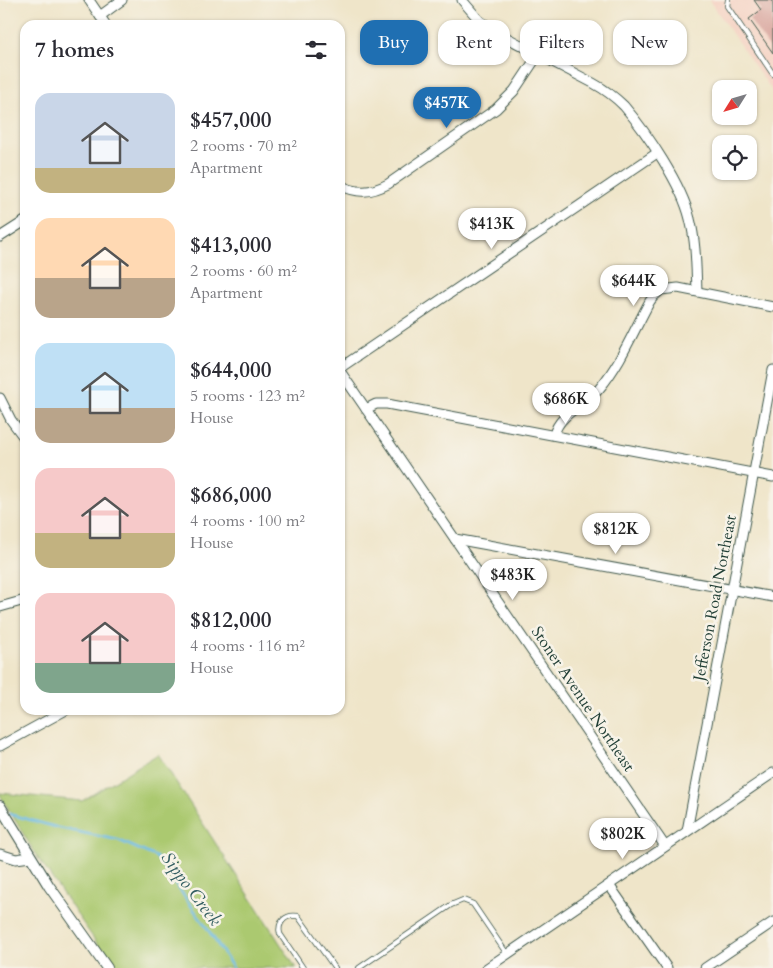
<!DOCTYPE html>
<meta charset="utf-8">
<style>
body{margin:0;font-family:Cardo,serif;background:#f7f7f7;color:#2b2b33;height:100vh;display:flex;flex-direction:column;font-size:19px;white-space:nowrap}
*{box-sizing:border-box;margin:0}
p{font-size:16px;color:#7c7c81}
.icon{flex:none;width:28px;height:28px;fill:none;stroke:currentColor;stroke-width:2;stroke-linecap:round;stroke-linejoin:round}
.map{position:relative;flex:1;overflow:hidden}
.side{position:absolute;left:20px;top:20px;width:325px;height:695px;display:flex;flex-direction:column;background:#fff;border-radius:15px;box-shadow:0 1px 4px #0004}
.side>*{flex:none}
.top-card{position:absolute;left:360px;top:20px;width:338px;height:45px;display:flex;gap:10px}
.needle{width:32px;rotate:233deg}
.tools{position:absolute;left:712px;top:80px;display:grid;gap:10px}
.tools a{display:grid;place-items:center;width:45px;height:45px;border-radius:10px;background:#fff;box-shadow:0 1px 4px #0004;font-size:25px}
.price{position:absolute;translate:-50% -42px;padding:0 11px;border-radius:18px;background:#fff;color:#222;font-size:16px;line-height:32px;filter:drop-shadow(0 1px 2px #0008)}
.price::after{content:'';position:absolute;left:50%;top:30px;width:15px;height:11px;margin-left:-8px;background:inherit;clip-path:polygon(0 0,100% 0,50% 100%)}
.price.selected{background:#1f6fb2;color:#fff}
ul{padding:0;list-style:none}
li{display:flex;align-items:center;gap:15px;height:125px;padding:0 15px}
li span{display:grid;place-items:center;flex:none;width:140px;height:100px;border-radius:15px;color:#555}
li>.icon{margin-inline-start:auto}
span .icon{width:60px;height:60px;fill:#fffc;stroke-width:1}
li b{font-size:21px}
h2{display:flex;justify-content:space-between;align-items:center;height:60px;padding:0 15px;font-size:21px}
.chip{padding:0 18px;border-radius:15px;background:#fff;box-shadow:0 1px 4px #0004;font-size:18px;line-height:45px}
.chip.selected{background:#1f6fb2;color:#fff}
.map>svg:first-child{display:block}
.built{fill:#f5d2c3}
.green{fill:#abc970;stroke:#658352}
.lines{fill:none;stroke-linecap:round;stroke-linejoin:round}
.stream{stroke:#6cbce7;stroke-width:2.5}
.building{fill:#d49992}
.service-casing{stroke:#3e564a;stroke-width:6}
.minor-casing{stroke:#3e564a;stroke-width:11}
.tertiary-casing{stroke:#3e564a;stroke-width:12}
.service{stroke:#fff;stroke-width:4.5}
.minor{stroke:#fff;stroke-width:9}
.tertiary{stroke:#fff;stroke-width:10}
.labels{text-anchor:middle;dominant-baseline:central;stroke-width:5;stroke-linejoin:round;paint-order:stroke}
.street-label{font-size:16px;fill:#1f3d34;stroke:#f7f3e8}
.water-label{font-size:18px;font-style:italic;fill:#325d61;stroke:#f7f3e8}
</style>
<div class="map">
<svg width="773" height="968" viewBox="0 0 773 968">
<rect width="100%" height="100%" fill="#f7f3e8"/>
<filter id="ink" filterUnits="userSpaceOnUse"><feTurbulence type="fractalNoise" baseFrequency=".02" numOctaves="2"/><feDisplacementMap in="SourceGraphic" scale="10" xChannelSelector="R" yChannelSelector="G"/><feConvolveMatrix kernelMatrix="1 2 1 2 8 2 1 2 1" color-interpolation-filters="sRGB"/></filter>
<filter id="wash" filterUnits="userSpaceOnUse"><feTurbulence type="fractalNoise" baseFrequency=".0096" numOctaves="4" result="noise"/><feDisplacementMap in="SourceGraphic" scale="20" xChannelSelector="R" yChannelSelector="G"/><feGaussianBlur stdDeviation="1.12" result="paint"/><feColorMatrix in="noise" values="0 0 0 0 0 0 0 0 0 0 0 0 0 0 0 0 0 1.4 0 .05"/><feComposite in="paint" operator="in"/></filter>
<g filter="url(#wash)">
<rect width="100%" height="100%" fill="#efe5c9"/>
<path class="built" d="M 709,0 L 773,0 L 773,92 Z"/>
<path class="green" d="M 158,754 L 296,968 L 114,968 L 36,855 L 0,795 L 0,793 L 82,801 Z"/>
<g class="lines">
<path class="stream" d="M 9,814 L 59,828 L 118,840 L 156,857 L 207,928 L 233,968"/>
</g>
<g id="blocks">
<path class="building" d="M 754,0 L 773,0 L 773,53 L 749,19 L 761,10 Z"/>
</g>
</g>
<g filter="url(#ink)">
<use href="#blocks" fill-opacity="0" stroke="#3e564a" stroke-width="1"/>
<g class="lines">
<g class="service-casing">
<g id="service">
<path d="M 728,0 L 727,6 L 773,74"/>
<path d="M 303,968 L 280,934 C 277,922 286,914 298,916 L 335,968"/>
<path d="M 359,968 L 451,905 L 463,900 L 473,904 L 507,954"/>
</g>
</g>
<g class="minor-casing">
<g id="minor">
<path d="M 89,0 L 106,25"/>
<path d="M 462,0 L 479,20 L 494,31 L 593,83 C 604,89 615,97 624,106 C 647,133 682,185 690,219 C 696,242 696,267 697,291"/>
<path d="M 100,16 L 122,0"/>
<path d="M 340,185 C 357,194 371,193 388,184 L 496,109 L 514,91 L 538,55"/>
<path d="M 0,237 L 25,221"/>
<path d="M 340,368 L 657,153"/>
<path d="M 340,371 L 665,846"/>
<path d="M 0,398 L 11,420 L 25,439"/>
<path d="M 366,409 L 376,404 L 387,404 L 773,477"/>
<path d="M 554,435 C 559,413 586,405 599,389 C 621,363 634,330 650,301 L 654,296 L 661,290 L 678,288 L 773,307"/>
<path d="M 455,539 L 773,597"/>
<path d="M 0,607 L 25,600"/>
<path d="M 0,746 L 66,710"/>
<path d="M 687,831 L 773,370"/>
<path d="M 0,854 L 16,859 L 30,857"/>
<path d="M 609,885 L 667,968"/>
<path d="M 487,968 L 773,773"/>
<path d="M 705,968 L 773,922"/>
</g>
</g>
<g class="tertiary-casing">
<path id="tertiary" d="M 0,806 L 49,886 L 107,968"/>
</g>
<use href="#service" class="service"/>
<use href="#minor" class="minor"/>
<use href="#tertiary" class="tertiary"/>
</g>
</g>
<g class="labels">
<g class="street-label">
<text transform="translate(715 598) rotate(-79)">Jefferson Road Northeast</text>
<text transform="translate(583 699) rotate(56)">Stoner Avenue Northeast</text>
</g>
<g class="water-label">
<text transform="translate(191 889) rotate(53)">Sippo Creek</text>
</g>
</g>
</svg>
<div class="tools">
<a><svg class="needle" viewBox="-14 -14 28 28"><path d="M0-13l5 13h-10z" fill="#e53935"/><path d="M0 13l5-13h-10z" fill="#7c7c81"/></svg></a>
<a><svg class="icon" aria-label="locate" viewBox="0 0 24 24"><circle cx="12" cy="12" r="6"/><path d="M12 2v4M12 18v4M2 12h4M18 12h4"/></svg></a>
</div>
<b class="price selected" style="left:447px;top:129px">$457K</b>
<b class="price" style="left:492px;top:250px">$413K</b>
<b class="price" style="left:634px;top:307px">$644K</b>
<b class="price" style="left:566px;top:425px">$686K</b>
<b class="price" style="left:616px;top:555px">$812K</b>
<b class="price" style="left:513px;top:601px">$483K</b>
<b class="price" style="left:623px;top:860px">$802K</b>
<div class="top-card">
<a class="chip selected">Buy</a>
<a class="chip">Rent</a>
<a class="chip">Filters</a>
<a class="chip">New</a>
</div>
<section class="side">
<h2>7 homes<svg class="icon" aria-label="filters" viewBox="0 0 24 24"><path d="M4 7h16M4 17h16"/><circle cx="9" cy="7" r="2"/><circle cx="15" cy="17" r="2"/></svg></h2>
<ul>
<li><span style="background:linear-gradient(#c9d6e8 75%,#c2b280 0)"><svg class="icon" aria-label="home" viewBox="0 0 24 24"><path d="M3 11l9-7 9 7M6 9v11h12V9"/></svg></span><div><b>$457,000</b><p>2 rooms · 70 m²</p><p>Apartment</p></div></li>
<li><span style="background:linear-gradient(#ffd9b3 60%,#b9a48a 0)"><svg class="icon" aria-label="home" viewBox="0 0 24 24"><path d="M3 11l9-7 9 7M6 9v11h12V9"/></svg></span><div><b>$413,000</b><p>2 rooms · 60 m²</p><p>Apartment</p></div></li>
<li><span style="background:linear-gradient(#bfe0f5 65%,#b9a48a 0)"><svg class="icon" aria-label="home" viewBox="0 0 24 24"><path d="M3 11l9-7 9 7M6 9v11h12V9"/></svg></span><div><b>$644,000</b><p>5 rooms · 123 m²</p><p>House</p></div></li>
<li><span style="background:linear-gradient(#f6c9c9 65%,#c2b280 0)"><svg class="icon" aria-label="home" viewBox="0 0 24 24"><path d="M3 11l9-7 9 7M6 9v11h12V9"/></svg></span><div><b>$686,000</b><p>4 rooms · 100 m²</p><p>House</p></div></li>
<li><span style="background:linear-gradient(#f6c9c9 70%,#7fa58c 0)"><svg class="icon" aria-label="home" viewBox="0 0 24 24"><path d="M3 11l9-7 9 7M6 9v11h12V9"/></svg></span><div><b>$812,000</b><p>4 rooms · 116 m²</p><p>House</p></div></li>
</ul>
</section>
</div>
